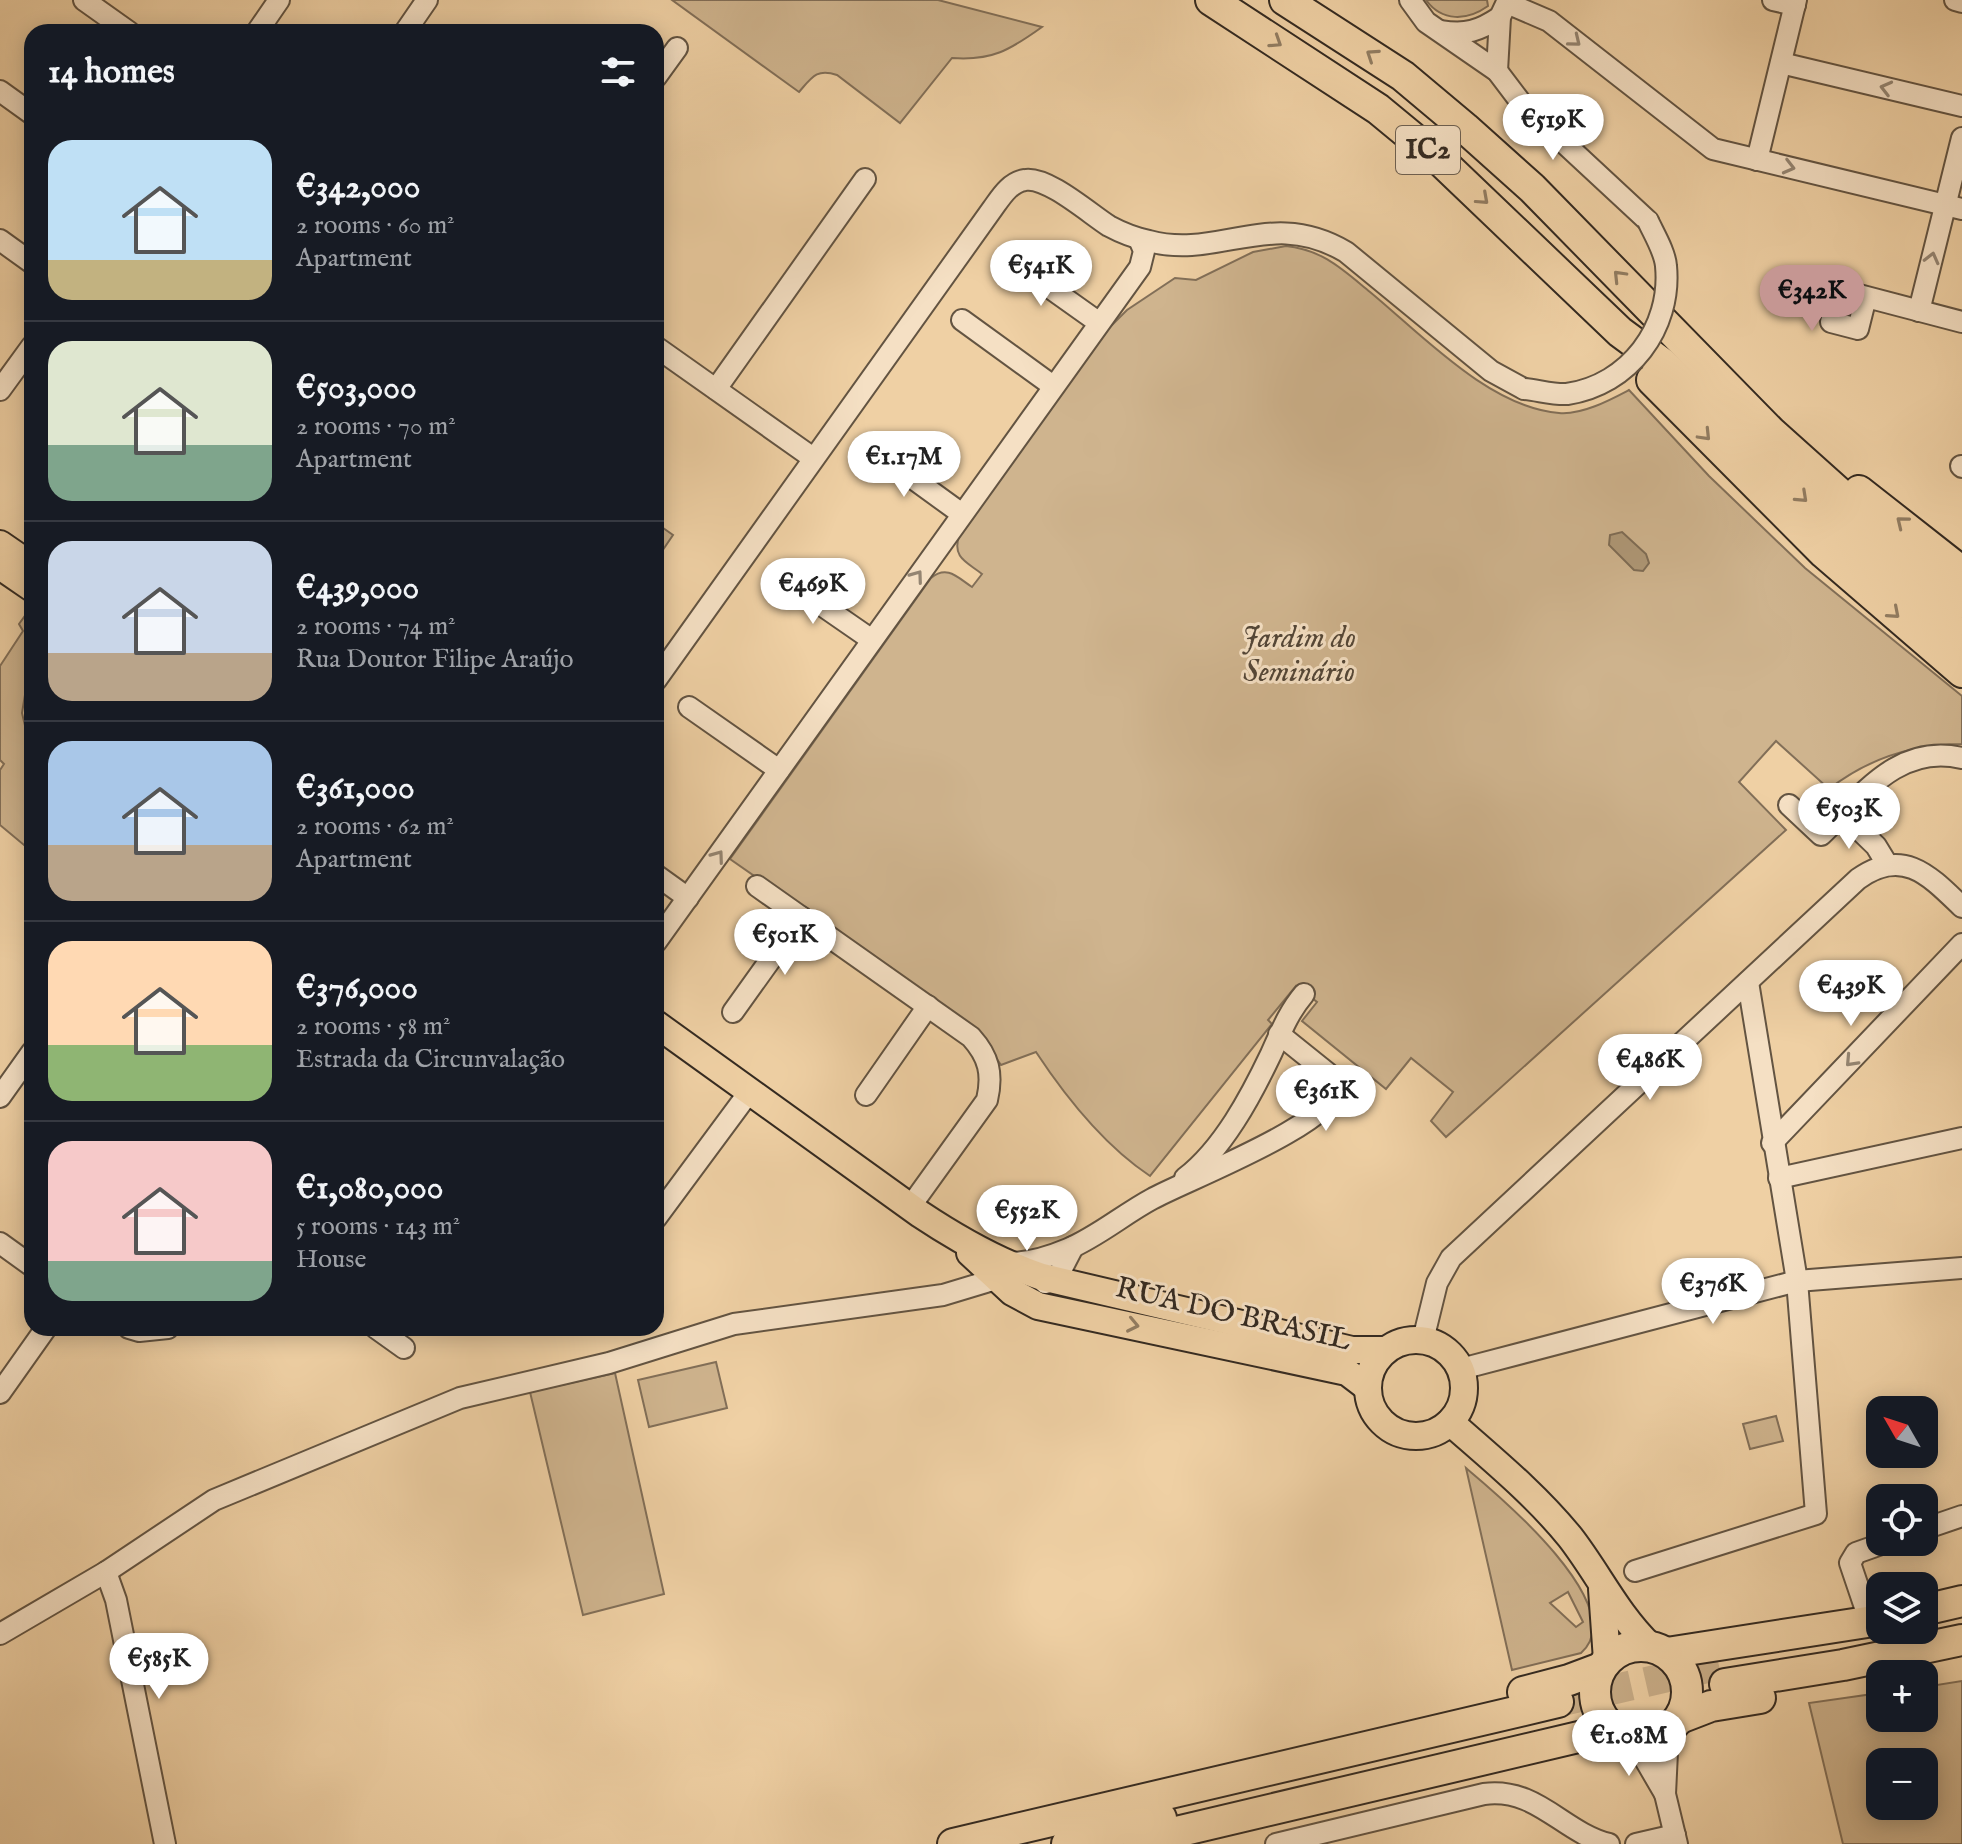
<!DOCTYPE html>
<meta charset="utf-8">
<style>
body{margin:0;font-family:"IM FELL English",serif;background:#242831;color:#f1f3f6;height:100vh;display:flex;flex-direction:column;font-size:30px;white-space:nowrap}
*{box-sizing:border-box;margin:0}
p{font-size:26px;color:#9ea1a6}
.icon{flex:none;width:44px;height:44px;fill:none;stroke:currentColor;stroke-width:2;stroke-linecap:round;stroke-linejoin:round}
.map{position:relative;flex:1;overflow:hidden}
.details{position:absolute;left:24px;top:24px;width:640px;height:1312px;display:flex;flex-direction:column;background:#171b24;border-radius:24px;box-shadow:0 4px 20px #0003}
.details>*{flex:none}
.needle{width:52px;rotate:309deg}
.fabs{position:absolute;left:1866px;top:1396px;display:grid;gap:16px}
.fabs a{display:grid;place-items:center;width:72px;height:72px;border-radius:16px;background:#171b24;box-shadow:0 4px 20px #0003;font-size:40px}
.price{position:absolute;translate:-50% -68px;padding:0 18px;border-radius:28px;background:#fff;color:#222;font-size:26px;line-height:52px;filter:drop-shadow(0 2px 4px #0008)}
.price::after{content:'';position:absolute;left:50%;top:48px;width:24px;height:18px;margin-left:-12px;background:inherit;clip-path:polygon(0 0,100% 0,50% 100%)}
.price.current{background:#c59692;color:#111}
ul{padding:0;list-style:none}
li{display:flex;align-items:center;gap:24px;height:200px;padding:0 24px}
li+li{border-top:2px solid #363941}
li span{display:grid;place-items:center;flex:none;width:224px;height:160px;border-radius:24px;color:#555}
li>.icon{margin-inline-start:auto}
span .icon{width:96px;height:96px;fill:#fffc;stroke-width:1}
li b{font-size:34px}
h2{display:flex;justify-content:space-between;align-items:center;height:96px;padding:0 24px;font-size:34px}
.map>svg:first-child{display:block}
.green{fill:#cfb48e;stroke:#826f58;stroke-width:2;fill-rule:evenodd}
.water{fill:#af9877;stroke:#7e6c55;stroke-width:2}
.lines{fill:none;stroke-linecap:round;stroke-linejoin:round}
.highway-tunnel{stroke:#caaf8a;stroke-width:30;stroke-dasharray:30 15;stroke-linecap:butt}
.minor-casing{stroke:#635442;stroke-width:24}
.major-casing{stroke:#342a21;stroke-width:30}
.highway-casing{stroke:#342a21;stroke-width:34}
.minor{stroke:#f5e0c4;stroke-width:20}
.major{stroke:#efd0a4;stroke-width:26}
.highway{stroke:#efd0a4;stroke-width:30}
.minor-bridge-casing{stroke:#635442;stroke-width:24;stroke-linecap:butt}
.minor-bridge{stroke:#f5e0c4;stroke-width:20}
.oneway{stroke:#948572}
.oneway2{stroke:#927d62}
.labels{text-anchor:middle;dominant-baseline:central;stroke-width:6;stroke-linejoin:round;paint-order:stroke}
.shield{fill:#f5e0c4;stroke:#6e6152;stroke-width:2}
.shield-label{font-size:28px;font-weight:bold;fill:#342a21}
.park-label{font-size:30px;font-style:italic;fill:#534637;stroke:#f5e0c4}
.street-label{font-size:30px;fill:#342a21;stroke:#f5e0c4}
</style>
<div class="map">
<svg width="1962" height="1844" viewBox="0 0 1962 1844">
<rect width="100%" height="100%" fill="#efd0a4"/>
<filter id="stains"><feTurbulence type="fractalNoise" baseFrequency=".0025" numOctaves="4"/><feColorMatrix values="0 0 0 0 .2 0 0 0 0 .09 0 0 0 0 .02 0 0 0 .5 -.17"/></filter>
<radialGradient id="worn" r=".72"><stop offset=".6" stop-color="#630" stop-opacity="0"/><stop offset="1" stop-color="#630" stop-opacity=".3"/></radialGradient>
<g class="green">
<path d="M 672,0 L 938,0 L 1042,27 C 1010,50 992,61 952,58 L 900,123 L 837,75 C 817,68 812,77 799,92 Z"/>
<path d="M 1426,0 L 1487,0 L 1488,6 C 1467,21 1442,22 1426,0 Z"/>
<path d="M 1286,246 C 1323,250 1342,269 1370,292 C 1421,334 1490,408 1559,413 C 1582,415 1610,400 1629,390 L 1709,476 L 1805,568 L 1962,696 L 1962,744 C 1912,744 1869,758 1829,789 L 1776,741 L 1739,782 L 1786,830 L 1446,1137 L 1431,1121 L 1453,1092 L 1411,1058 L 1386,1089 L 1302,1021 L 1317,1002 L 1296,986 L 1268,1020 L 1272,1024 L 1150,1176 C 1105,1146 1065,1096 1036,1052 L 1001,1065 L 978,1032 L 730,859 L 931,578 C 947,565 957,577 972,587 L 982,574 C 967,562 952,558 959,536 L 1098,339 L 1127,310 L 1175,278 L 1196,280 L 1253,252 Z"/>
<path d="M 656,523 L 673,535 L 656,560 Z"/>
<path d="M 27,613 L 32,623 L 32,653 L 22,713 L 32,755 L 30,850 L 0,825 L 0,770 L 4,764 L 0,760 L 0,666 L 23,631 L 19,624 Z"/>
<path d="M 716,1362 L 727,1408 L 649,1427 L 638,1380 Z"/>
<path d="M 615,1373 L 664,1594 L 583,1615 L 530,1392 Z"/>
<path d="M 1776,1416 L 1783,1441 L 1750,1449 L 1743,1424 Z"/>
<path d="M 1466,1468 C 1497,1494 1633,1607 1581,1653 L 1512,1670 ZM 1568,1592 L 1583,1622 L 1576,1627 L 1550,1603 Z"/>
<path d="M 1962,1681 L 1962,1844 L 1843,1844 L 1809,1703 L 1880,1693 L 1880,1718 L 1924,1718 L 1924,1687 ZM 1880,1762 L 1924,1762 L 1924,1806 L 1880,1806 Z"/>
</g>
<path class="water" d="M 1622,532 L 1646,554 L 1649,563 L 1643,571 L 1634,570 L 1609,545 L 1610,535 Z"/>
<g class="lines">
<path class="highway-tunnel" d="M 1558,1702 L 1721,1665"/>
<g class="minor-casing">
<g id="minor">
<path d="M 84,0 L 129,32"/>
<path d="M 1410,0 L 1426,22 L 1497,71 L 1522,104 L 1648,221"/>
<path d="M 1773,0 L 1795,5"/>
<path d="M 1955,0 L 1962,2"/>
<path d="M 1507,3 L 1549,21 L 1713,149 L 1962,209"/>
<path d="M 1441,31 C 1466,35 1479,31 1500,17"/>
<path d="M 257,32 L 279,0"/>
<path d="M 405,32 L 427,0"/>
<path d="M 1781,63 L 1962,106"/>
<path d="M 1497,71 L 1500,17 L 1508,0"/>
<path d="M 656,77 L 677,48"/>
<path d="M 0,91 L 32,114"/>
<path d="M 1757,160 L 1796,0"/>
<path d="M 0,240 L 32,263"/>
<path d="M 1008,258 L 1098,322"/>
<path d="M 1866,297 L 1858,329 L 1831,322 L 1840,290 L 1962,322"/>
<path d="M 1919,311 L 1962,138"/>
<path d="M 962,320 L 1053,386"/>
<path d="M 656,347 L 813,458"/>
<path d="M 716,389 L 865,179"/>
<path d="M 0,390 L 32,346"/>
<path d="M 871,448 L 962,514"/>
<path d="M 1961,466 L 1962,467"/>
<path d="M 778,575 L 872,640"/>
<path d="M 656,680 L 993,208 C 1001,197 1010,182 1025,180 C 1047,176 1090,214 1109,226 C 1122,233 1135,238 1149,241 C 1219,260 1271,207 1346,252 L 1491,371 L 1524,389"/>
<path d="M 689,707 L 779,770"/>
<path d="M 1789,805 L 1821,835 C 1862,796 1898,743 1962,758"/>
<path d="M 1843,814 L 1876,846 L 1887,864"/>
<path d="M 656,875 L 688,898"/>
<path d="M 757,886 L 971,1037 C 989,1057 993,1074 987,1100 L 910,1207"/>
<path d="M 656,942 L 1140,267 L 1144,251 L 1139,239"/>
<path d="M 733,1012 L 801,917"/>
<path d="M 866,1095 L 928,1006"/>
<path d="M 0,1097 L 32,1052"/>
<path d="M 1772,1143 L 1962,944"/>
<path d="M 1185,1178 C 1223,1149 1251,1096 1271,1054 C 1281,1032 1288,1013 1304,994"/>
<path d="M 1779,1178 L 1962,1138"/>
<path d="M 656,1218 L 750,1091"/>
<path d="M 0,1243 L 32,1266"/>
<path d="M 1009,1263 C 1029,1263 1049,1257 1068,1249 C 1097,1237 1124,1214 1152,1199 C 1186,1180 1338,1123 1340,1083 L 1279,1034"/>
<path d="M 1045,1283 L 1056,1280 L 1073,1247"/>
<path d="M 129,1328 L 139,1331 L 168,1328"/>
<path d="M 376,1328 L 404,1348"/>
<path d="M 1423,1340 L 1437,1283 L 1451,1258 L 1858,879 C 1903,847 1929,875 1962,907"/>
<path d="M 1461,1369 L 1797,1281 L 1962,1268"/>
<path d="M 0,1393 L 46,1328"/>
<path d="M 1924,1529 L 1962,1516"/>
<path d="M 1635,1571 L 1816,1514 L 1797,1281 L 1748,982"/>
<path d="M 106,1572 L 116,1600 L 165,1844"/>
<path d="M 1870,1622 L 1850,1563 L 1856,1553 L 1887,1542"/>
<path d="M 0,1634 L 106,1572 L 214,1500 L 460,1398 L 609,1363 L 734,1324 L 943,1295 L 996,1279 L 1010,1283"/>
<path d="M 1668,1731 L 1665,1794 L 1677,1844"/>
<path d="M 1633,1739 L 1665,1794"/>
<path d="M 1276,1844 L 1484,1794 C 1537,1787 1562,1832 1609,1844"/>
<path d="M 1636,1844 L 1675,1835"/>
</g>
</g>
<g class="major-casing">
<g id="major">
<path d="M 0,544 L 32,566"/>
<path d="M 0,566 L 32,588"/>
<path d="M 656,1024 L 920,1214 C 959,1240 998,1262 1042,1277 L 1352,1350 L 1386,1350"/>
<path d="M 970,1253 L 1012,1292 L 1038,1306 L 1347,1372 L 1368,1388"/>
<circle cx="1416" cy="1388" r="48"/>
<path d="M 1450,1422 C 1492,1459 1535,1494 1570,1537 C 1598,1573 1616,1613 1650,1646"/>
<path d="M 1602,1589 L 1607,1660"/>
</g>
</g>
<g class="highway-casing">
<g id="highway">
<path d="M 1211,0 L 1378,109 L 1441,161 L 1620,332 L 1662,363 L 1795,490 L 1962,638"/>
<path d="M 1285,0 L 1403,76 L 1465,128 L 1532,188 L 1771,432 L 1962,603"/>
<path d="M 1652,380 L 1824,553 L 1962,672"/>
<path d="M 1859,491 L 1962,572"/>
<path d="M 1924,1610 L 1962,1601"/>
<circle cx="1641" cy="1692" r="46"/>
<path d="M 1667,1653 L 1880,1620"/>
<path d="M 1725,1684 L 1843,1665 L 1962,1640"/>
<path d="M 1523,1692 L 1569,1680 L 1601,1668"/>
<path d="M 1680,1718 L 1711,1706 L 1760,1698"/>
<path d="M 1138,1841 L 1587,1735 L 1616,1732"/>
<path d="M 953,1844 L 1558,1702"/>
<path d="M 1067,1844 L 1161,1818"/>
</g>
</g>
<use href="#minor" class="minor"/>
<use href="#major" class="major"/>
<use href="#highway" class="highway"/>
<g class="minor-bridge-casing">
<path id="minor-bridge" d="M 1524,389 C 1537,390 1554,395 1567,394 C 1629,385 1672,328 1666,266 C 1665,252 1654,234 1648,221"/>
</g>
<use href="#minor-bridge" class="minor-bridge"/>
</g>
<defs><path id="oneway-chevron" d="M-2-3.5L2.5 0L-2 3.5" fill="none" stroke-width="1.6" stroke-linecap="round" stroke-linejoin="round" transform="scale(2)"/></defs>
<g class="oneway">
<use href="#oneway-chevron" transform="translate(1575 41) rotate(39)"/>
<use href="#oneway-chevron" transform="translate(1886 88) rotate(-166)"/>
<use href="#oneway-chevron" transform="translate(1789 167) rotate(14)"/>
<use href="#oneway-chevron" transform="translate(1932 258) rotate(-76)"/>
<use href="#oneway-chevron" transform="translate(917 576) rotate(-54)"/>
<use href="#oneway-chevron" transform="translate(718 856) rotate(-54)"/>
<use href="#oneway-chevron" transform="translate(1851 1061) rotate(133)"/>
</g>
<g class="oneway2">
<use href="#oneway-chevron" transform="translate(1276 42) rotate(33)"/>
<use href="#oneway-chevron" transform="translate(1372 55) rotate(-146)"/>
<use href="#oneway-chevron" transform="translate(1483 199) rotate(42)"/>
<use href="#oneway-chevron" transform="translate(1619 276) rotate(-134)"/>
<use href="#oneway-chevron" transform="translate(1705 435) rotate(46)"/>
<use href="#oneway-chevron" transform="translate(1802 497) rotate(43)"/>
<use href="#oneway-chevron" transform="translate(1902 522) rotate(-141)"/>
<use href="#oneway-chevron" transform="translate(1894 613) rotate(41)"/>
<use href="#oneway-chevron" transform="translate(1133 1325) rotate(12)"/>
</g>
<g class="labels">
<rect class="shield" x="1396" y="126" width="64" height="48" rx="6"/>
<g class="shield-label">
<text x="1428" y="150">IC2</text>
</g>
<g class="park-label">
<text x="1299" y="639">Jardim do<tspan x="1299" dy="34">Seminário</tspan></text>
</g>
<g class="street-label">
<text transform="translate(1233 1315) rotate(13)">RUA DO BRASIL</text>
</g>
</g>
<rect width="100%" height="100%" filter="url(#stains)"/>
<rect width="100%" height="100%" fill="url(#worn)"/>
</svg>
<div class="fabs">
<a><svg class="needle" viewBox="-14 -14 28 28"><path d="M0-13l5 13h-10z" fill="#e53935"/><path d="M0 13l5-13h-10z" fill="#9ea1a6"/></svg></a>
<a><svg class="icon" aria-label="locate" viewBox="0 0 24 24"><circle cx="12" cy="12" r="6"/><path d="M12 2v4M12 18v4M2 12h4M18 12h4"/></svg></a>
<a><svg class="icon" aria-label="layers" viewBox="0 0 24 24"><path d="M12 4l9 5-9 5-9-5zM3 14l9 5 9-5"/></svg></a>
<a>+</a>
<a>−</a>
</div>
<b class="price" style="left:1553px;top:162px">€519K</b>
<b class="price" style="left:1041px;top:308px">€541K</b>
<b class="price current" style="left:1812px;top:333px">€342K</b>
<b class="price" style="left:904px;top:499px">€1.17M</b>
<b class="price" style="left:813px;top:626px">€469K</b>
<b class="price" style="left:1849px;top:851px">€503K</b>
<b class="price" style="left:785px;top:977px">€501K</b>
<b class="price" style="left:1851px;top:1028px">€439K</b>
<b class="price" style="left:1650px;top:1102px">€486K</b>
<b class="price" style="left:1326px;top:1133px">€361K</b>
<b class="price" style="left:1027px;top:1253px">€552K</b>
<b class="price" style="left:1713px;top:1326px">€376K</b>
<b class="price" style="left:159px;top:1701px">€585K</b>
<b class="price" style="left:1629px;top:1778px">€1.08M</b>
<section class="details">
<h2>14 homes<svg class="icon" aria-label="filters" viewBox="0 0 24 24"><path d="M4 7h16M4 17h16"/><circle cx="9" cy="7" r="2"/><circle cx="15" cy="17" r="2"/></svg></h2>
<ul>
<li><span style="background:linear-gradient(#bfe0f5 75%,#c2b280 0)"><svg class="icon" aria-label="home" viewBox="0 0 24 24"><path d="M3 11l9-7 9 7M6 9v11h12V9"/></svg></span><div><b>€342,000</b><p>2 rooms · 60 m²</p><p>Apartment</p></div></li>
<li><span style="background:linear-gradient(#dfe7d0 65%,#7fa58c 0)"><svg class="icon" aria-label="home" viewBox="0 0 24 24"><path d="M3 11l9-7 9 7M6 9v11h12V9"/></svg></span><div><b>€503,000</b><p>2 rooms · 70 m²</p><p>Apartment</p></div></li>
<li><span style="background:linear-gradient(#c9d6e8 70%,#b9a48a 0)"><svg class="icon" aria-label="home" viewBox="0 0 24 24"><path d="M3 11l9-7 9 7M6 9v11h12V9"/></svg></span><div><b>€439,000</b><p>2 rooms · 74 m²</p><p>Rua Doutor Filipe Araújo</p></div></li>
<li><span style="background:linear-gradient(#a9c7e8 65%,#b9a48a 0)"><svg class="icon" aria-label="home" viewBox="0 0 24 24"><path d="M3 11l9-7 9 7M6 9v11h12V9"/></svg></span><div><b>€361,000</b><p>2 rooms · 62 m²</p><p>Apartment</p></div></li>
<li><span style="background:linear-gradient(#ffd9b3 65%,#8fb573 0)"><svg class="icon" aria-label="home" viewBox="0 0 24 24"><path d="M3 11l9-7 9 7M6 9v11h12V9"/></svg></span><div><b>€376,000</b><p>2 rooms · 58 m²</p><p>Estrada da Circunvalação</p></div></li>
<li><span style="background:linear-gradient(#f6c9c9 75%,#7fa58c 0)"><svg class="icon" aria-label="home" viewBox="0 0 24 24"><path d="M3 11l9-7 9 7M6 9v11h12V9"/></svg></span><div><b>€1,080,000</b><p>5 rooms · 143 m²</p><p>House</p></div></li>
</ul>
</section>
</div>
